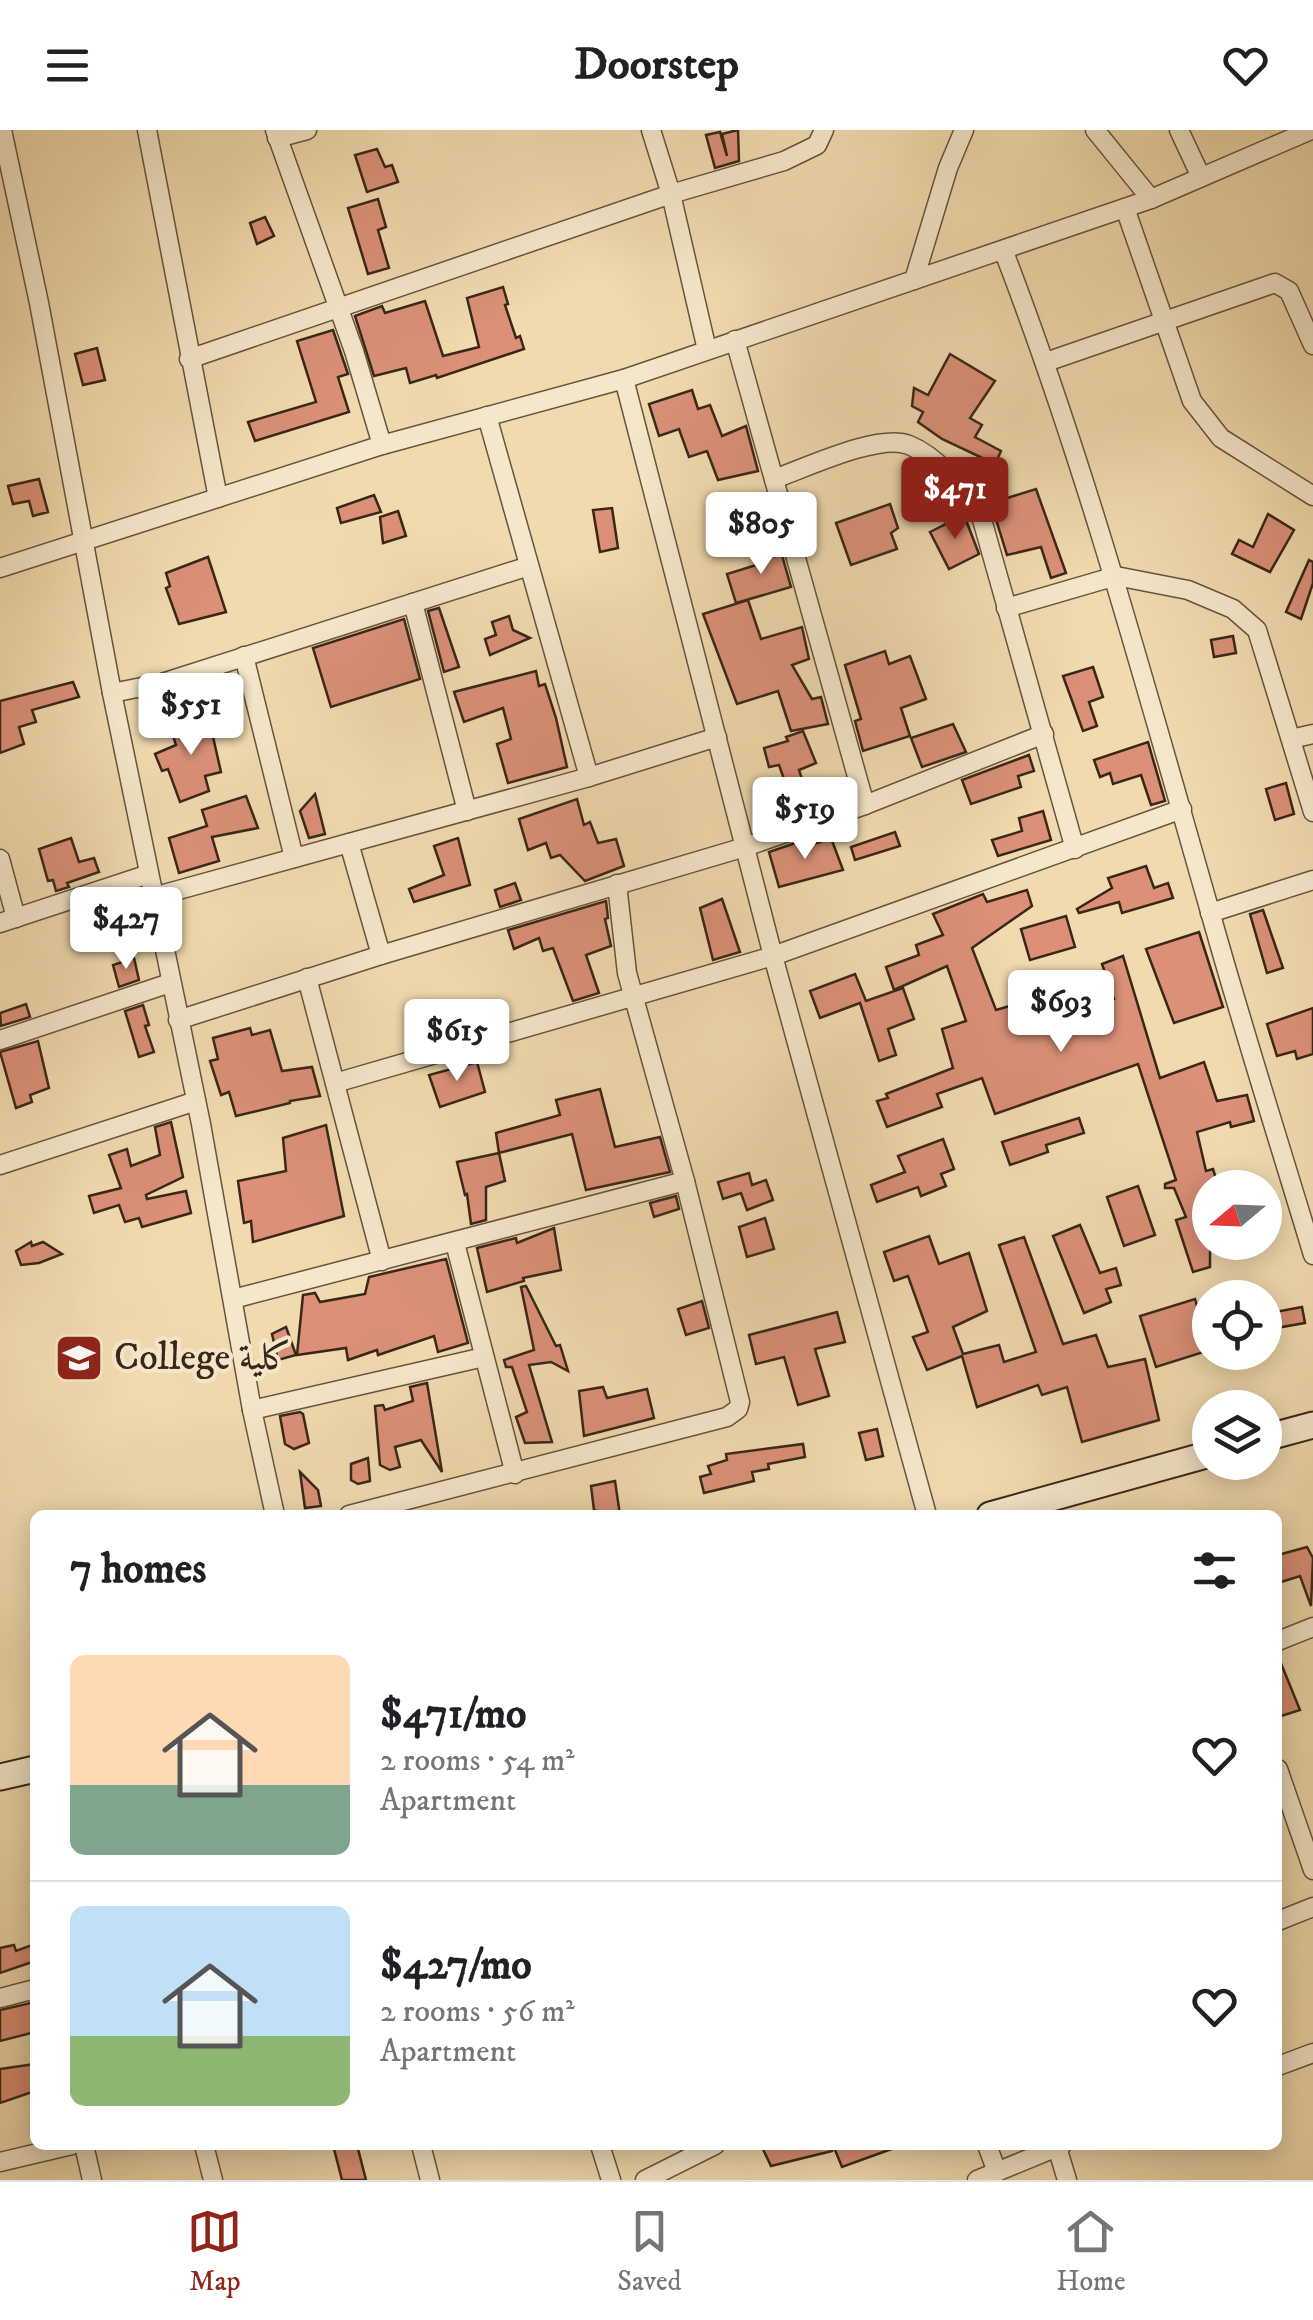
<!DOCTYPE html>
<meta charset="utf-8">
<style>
body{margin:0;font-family:"IM FELL DW Pica",Amiri,serif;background:#f2f2f2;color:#202124;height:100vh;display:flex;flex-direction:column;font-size:38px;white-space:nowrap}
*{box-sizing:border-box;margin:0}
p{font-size:32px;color:#757577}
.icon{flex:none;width:55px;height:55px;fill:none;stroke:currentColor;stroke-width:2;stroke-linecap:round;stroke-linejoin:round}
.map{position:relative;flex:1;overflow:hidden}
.panel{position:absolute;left:30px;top:1380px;width:1252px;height:640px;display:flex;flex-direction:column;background:#fff;border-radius:15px;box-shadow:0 5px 25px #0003}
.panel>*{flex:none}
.needle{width:65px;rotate:251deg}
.controls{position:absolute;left:1192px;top:1040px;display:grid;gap:20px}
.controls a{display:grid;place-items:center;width:90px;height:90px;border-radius:50%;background:#fff;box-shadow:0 5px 25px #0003;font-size:50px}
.price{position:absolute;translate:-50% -85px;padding:0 22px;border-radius:10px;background:#fff;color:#222;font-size:32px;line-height:65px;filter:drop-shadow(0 2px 5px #0008)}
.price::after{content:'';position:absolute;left:50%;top:60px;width:30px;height:22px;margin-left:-15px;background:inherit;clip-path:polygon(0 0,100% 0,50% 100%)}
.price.current{background:#8f2418;color:#fff}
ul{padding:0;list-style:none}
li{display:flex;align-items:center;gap:30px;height:250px;padding:0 40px}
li+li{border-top:2px solid #e0e0e0}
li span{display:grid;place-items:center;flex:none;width:280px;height:200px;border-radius:15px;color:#555}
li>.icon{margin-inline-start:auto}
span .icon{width:120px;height:120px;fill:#fffc;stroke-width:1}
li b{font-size:42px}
h2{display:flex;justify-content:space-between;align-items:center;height:120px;padding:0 40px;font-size:42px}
header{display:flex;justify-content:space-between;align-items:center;height:130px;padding:0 40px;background:#fff;font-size:45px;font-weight:800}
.menu{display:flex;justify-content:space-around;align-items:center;height:140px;border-top:2px solid #e0e0e0;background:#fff;font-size:28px;color:#757577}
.menu a{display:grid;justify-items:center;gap:5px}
.menu .current{color:#8f2418}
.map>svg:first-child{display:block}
.building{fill:#db9077;stroke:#382717;stroke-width:2.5}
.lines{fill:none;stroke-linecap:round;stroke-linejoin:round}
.street-casing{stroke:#66543d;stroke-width:21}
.secondary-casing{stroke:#382717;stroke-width:29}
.street{stroke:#f5e7ca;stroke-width:18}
.secondary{stroke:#f5e7ca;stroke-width:25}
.labels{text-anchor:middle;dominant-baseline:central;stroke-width:8;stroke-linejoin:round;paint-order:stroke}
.poi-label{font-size:38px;fill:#382717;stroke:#f5e7ca;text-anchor:start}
</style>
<header><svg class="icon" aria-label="menu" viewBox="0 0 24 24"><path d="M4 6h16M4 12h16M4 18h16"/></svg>Doorstep<svg class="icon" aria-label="heart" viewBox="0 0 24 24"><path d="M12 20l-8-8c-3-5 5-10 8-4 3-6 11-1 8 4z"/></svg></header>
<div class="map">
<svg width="1313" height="2050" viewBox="0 0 1313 2050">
<rect width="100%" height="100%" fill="#f0daae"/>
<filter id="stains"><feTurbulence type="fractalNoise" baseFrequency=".002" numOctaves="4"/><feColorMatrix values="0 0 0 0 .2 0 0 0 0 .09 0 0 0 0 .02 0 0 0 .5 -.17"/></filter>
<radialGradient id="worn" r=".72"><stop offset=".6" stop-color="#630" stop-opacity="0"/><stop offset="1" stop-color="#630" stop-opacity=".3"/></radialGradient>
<g class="building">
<path d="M 738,0 L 739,31 L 715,38 L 706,5 L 720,2 L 727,26 L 722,4 Z"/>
<path d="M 377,19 L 385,37 L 392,35 L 398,52 L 367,62 L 355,25 Z"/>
<path d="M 378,69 L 386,97 L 378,100 L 389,138 L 368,144 L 348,78 Z"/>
<path d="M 265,87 L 274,106 L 257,114 L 250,93 Z"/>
<path d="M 503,157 L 508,174 L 505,175 L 516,208 L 520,206 L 524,219 L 437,248 L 436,245 L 410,253 L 406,238 L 374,246 L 355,186 L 382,176 L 385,183 L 425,171 L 443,226 L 479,217 L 467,168 Z"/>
<path d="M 333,200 L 348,244 L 338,247 L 349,282 L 255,311 L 248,292 L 316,272 L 297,211 Z"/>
<path d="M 97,218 L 105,250 L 83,255 L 75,224 Z"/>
<path d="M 950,224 L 995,251 L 970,288 L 982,295 L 975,307 L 1001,321 L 995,334 L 942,309 L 918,292 L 923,282 L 912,276 L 914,258 L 928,265 Z"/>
<path d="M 692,260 L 698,279 L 710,275 L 722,306 L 746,296 L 758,341 L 718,350 L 707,321 L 689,327 L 679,299 L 659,306 L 649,274 Z"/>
<path d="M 39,349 L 48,382 L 33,386 L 29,371 L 13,374 L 8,356 Z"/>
<path d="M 1036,359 L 1066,443 L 1051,448 L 1041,417 L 1007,425 L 991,373 Z"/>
<path d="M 374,365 L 381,382 L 341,393 L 337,378 Z"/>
<path d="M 890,374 L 898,398 L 891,403 L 897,419 L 851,435 L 836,393 Z"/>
<path d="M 612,378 L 618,418 L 600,422 L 593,380 Z"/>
<path d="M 398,381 L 406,406 L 383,413 L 380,387 Z"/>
<path d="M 1268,384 L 1294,400 L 1270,442 L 1232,424 L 1239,410 L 1253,417 Z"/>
<path d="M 964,385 L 979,424 L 949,439 L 930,402 Z"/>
<path d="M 779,415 L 791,457 L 736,473 L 727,444 L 766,432 L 762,421 Z"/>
<path d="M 208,427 L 226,482 L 179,494 L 166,458 L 170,456 L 166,443 Z"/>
<path d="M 1309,430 L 1313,432 L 1313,453 L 1301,489 L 1286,482 Z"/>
<path d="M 748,470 L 761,509 L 802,497 L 809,529 L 792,535 L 812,569 L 821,567 L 828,594 L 791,601 L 778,561 L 737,574 L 703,484 Z"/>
<path d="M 439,478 L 459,537 L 444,542 L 428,481 Z"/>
<path d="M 509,486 L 513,500 L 530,508 L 490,525 L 485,509 L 496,505 L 492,492 Z"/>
<path d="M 404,489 L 420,549 L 331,577 L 313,518 Z"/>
<path d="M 1233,506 L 1236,523 L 1214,527 L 1211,510 Z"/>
<path d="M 885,521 L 889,534 L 910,526 L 926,569 L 901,578 L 910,606 L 863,621 L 855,591 L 861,589 L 845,535 Z"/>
<path d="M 1093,537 L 1103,567 L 1089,572 L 1097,596 L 1083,601 L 1063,546 Z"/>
<path d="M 536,541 L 539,556 L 545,554 L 556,588 L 567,637 L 508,653 L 497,614 L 511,609 L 503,578 L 464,592 L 454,562 Z"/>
<path d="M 73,552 L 79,567 L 32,580 L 36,592 L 19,597 L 24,614 L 0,623 L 0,571 Z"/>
<path d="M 208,585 L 221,642 L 205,646 L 209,661 L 180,672 L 168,639 L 162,641 L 155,624 L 176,615 L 170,596 Z"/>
<path d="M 953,594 L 966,622 L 922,637 L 911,608 Z"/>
<path d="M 803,601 L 816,633 L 799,640 L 802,649 L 786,655 L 779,635 L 769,637 L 764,618 L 788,611 L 786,607 Z"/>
<path d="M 1148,612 L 1165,671 L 1151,675 L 1141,645 L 1113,654 L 1110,643 L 1100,647 L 1094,630 Z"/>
<path d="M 1029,625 L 1034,641 L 1018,646 L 1021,657 L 971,674 L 962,650 Z"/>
<path d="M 1286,653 L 1294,684 L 1275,690 L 1266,659 Z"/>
<path d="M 315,664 L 325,704 L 309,708 L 300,681 Z"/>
<path d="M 246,666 L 258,698 L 212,707 L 219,731 L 179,743 L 169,708 L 207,696 L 202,680 Z"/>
<path d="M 577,669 L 584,695 L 590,692 L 598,713 L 616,709 L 624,736 L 585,751 L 560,725 L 551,728 L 546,713 L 528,720 L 519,689 Z"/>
<path d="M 1043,681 L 1051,710 L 998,726 L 992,710 L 1022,701 L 1019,688 Z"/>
<path d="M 895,702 L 900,716 L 855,730 L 851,717 Z"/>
<path d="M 71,708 L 79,732 L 94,728 L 99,742 L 67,753 L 69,757 L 56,761 L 53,750 L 48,751 L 39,719 Z"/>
<path d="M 458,708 L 470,755 L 414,772 L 409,759 L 444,745 L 434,716 Z"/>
<path d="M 831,708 L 843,740 L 779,757 L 769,722 L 798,712 L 800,719 Z"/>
<path d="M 1146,736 L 1154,758 L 1168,753 L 1173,768 L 1122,783 L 1119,772 L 1079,783 L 1077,779 L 1112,758 L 1108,748 Z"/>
<path d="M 515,753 L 521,770 L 500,777 L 495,760 Z"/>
<path d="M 1027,760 L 1032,776 L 972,818 L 996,880 L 1058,862 L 1065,886 L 1114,869 L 1102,834 L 1123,826 L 1160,948 L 1204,932 L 1217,971 L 1247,965 L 1254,991 L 1231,997 L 1230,992 L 1197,1002 L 1206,1041 L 1213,1039 L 1219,1058 L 1210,1058 L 1210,1137 L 1193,1142 L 1176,1090 L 1186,1087 L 1174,1058 L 1165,1058 L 1165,1054 L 1176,1050 L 1138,934 L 995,984 L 982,948 L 937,964 L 942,977 L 887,997 L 877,971 L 888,968 L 886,964 L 953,938 L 942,899 L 966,891 L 947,836 L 894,860 L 886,837 L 919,825 L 916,815 L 943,805 L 933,784 L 983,764 L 987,772 Z"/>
<path d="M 722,769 L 740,822 L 713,830 L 700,778 Z"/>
<path d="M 606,771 L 608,788 L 605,789 L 611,816 L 586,825 L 599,863 L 573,871 L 553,818 L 543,821 L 539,808 L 514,819 L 508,800 Z"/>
<path d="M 1263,780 L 1283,838 L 1267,843 L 1250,784 Z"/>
<path d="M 1066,786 L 1075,817 L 1030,830 L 1021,799 Z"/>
<path d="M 1199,802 L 1223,877 L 1174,893 L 1146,819 Z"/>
<path d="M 134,828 L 139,850 L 119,857 L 113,835 Z"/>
<path d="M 855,844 L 866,871 L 903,858 L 914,889 L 888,899 L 896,925 L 879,931 L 860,873 L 820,888 L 810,861 Z"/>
<path d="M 26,874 L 30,887 L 1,896 L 0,883 Z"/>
<path d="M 143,875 L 149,895 L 145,896 L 154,922 L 139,927 L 125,881 Z"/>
<path d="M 1313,878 L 1313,924 L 1297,929 L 1295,921 L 1277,926 L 1267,894 Z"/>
<path d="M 250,898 L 252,905 L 270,900 L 282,941 L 312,937 L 320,966 L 290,971 L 290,973 L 236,986 L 229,962 L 221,965 L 210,931 L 218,929 L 213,908 Z"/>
<path d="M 38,911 L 49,958 L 30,965 L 32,972 L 16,978 L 0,922 Z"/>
<path d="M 477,932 L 485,962 L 440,977 L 429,945 Z"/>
<path d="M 600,959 L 615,1017 L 660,1007 L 670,1042 L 586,1060 L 572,1004 L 499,1023 L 496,1003 L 560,985 L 556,970 Z"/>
<path d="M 1079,988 L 1084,1003 L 1046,1015 L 1048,1022 L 1010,1035 L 1002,1012 Z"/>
<path d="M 171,992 L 183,1047 L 146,1065 L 147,1069 L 186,1061 L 191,1083 L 142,1097 L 139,1088 L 125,1092 L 119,1075 L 94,1083 L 89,1066 L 121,1058 L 109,1025 L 127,1019 L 131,1036 L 160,1025 L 155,997 Z"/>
<path d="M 326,995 L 344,1086 L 253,1112 L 251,1091 L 244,1093 L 238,1051 L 286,1041 L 283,1008 Z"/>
<path d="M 943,1009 L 954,1039 L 941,1044 L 946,1056 L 921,1066 L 918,1057 L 877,1072 L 871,1055 L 905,1042 L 898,1026 Z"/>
<path d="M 499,1023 L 505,1051 L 486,1057 L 486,1090 L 471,1094 L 467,1064 L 465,1065 L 457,1032 Z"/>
<path d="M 749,1043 L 752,1055 L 766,1050 L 773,1070 L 747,1080 L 741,1063 L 723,1069 L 718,1052 Z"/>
<path d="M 1138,1056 L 1155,1105 L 1124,1116 L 1107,1067 Z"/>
<path d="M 676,1066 L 679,1079 L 654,1087 L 650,1073 Z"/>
<path d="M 765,1088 L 774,1119 L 747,1127 L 739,1097 Z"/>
<path d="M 1080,1095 L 1100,1143 L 1116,1138 L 1121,1155 L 1106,1159 L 1111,1172 L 1084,1183 L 1053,1106 Z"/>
<path d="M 554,1098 L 561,1140 L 523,1148 L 524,1151 L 487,1162 L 477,1118 L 516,1108 L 517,1113 Z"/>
<path d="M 929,1106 L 939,1134 L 969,1123 L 987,1181 L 953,1197 L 963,1224 L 999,1215 L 1004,1232 L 1036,1222 L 999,1115 L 1024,1107 L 1063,1214 L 1096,1205 L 1108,1237 L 1145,1229 L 1159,1290 L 1082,1312 L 1067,1257 L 1042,1265 L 1038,1255 L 977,1277 L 962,1226 L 927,1240 L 913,1207 L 928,1202 L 908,1146 L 894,1151 L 884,1122 Z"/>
<path d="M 31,1112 L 32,1116 L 43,1112 L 62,1124 L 39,1133 L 21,1135 L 16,1121 Z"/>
<path d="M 446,1129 L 468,1213 L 438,1222 L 434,1206 L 378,1225 L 377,1220 L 348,1230 L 346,1218 L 297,1225 L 303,1165 L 315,1163 L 320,1172 L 365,1164 L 369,1147 Z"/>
<path d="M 526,1156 L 556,1216 L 560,1215 L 568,1241 L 551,1232 L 529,1235 L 552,1312 L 525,1313 L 516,1287 L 527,1282 L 512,1237 L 506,1237 L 504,1230 L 534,1220 L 521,1157 Z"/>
<path d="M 1195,1169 L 1210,1220 L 1156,1237 L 1140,1186 Z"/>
<path d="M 702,1171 L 709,1198 L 686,1205 L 678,1179 Z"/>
<path d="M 1302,1177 L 1305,1193 L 1265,1200 L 1265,1184 Z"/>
<path d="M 837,1182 L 845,1212 L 815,1219 L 829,1266 L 798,1275 L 784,1227 L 756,1234 L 749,1205 Z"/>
<path d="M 286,1197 L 296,1225 L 278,1230 L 272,1204 Z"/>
<path d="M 427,1253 L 442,1342 L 421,1310 L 395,1317 L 400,1337 L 390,1340 L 380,1335 L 375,1276 L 383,1275 L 385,1280 L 413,1271 L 410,1257 Z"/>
<path d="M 603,1257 L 607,1268 L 647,1259 L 654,1288 L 584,1306 L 579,1261 Z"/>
<path d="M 300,1282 L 303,1284 L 309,1313 L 294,1319 L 285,1314 L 280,1286 Z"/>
<path d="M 877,1299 L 883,1326 L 866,1330 L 859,1303 Z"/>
<path d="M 803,1314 L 805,1327 L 768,1334 L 769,1339 L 752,1342 L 754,1351 L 704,1363 L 700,1347 L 711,1344 L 708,1336 L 727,1330 L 726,1324 Z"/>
<path d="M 368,1328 L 370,1351 L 358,1354 L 351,1350 L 351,1334 Z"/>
<path d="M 300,1342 L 318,1360 L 321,1376 L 305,1378 Z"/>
<path d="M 615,1351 L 620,1385 L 607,1385 L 594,1380 L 591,1356 Z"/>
<path d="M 1307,1417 L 1313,1428 L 1311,1476 L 1300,1446 L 1278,1453 L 1278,1425 Z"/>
<path d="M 1278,1526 L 1300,1580 L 1278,1587 Z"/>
<path d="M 35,1814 L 35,1831 L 0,1843 L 0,1818 L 14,1815 L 16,1821 Z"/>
<path d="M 35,1872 L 35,1902 L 0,1911 L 0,1880 Z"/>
<path d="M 35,1934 L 35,1961 L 0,1973 L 0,1939 Z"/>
<path d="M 333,2015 L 357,2015 L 366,2050 L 342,2050 Z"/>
<path d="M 761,2015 L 832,2015 L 832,2021 L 771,2036 Z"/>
<path d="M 833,2015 L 897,2015 L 897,2017 L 842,2037 Z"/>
</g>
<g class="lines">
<g class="street-casing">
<g id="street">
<path d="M 2,0 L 39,173 L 112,563 L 201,994 L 252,1280 L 275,1385"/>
<path d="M 147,0 L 218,368"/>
<path d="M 275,0 L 354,221 L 382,315"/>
<path d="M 651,0 L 671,64 L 707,220"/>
<path d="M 1095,0 L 1151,69"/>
<path d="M 1179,0 L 1201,47"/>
<path d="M 277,8 L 307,0"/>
<path d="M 1125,78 L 1192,271 L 1221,308 L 1313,366"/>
<path d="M 1004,122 C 1087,338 1147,562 1211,785 C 1243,899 1279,1012 1313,1125"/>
<path d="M 914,150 L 948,38 L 964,0"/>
<path d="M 189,229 L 671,64 L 784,31 L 817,15 L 824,0"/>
<path d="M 1046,232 L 1275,153 L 1289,161 L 1313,215"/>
<path d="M 624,249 L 773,826 L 927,1385"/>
<path d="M 774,349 C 806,338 878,303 909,315 C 941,328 962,360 981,386 L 1075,719"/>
<path d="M 0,438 L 382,315 L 624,249 L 1151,69 L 1311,0"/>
<path d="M 413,473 L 467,681"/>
<path d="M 1006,478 L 1116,446 L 1188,460 L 1233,479 L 1257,500 L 1313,682"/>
<path d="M 244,526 L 294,728"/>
<path d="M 112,563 L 162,553 L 529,436"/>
<path d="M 1291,609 L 1313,604"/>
<path d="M 589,647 L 717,607"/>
<path d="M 865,675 L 1044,604"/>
<path d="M 349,713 L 381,825"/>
<path d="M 0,729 L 16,788"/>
<path d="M 153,767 L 589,647 L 487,286"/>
<path d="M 1210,783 L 1313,750"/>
<path d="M 0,793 L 149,744"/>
<path d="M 307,848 L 382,1131"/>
<path d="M 178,890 L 381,825 L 745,717 L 865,675 L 735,210"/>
<path d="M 0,910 L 170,853"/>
<path d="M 335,953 L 773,826 L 1182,679"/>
<path d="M 0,1035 L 196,971"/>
<path d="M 455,1113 L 515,1344"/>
<path d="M 233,1169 L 685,1051"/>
<path d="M 252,1280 L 484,1227"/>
<path d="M 349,1385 L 727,1287 L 738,1279 L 740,1272 L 685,1051 L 627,843 L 617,754"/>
<path d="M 1278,1511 L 1313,1497"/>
<path d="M 1278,1639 L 1313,1740"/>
<path d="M 1278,1791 L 1313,1777"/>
<path d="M 0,1868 L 35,1859"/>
<path d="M 1278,1936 L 1313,1923"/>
<path d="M 84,2015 L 92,2050"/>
<path d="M 204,2015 L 213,2050"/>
<path d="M 421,2015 L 430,2050"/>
<path d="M 600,2015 L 611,2050"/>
<path d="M 987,2015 L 997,2042"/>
<path d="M 1057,2017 L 1067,2050"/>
<path d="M 0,2032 L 72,2015"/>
<path d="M 645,2050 L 715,2015"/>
<path d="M 977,2050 L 1062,2015"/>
</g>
</g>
<g class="secondary-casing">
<g id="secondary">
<path d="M 1265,1308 L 1313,1295"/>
<path d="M 990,1385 L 1210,1324"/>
<path d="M 0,1647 L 35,1639"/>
</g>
</g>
<use href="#street" class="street"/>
<use href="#secondary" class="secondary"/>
</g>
<defs>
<g id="school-square" transform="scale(2.5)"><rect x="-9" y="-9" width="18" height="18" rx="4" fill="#8f2418" stroke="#f5e7ca"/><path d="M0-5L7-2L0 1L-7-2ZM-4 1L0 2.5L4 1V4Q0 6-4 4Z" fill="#fff"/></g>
</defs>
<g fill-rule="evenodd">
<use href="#school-square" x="79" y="1228"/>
</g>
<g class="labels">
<g class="poi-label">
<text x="114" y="1228">College كلية</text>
</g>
</g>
<rect width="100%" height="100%" filter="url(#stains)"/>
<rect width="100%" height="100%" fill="url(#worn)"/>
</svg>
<div class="controls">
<a><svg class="needle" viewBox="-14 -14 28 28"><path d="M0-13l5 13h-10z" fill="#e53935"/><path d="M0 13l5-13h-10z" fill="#757577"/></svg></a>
<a><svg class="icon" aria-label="locate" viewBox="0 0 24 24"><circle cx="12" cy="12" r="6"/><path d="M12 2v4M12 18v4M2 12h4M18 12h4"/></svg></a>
<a><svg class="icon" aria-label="layers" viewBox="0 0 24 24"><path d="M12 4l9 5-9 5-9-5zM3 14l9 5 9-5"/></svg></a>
</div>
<b class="price current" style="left:955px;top:412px">$471</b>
<b class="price" style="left:761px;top:447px">$805</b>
<b class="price" style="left:191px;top:628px">$551</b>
<b class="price" style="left:805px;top:732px">$519</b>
<b class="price" style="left:126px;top:842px">$427</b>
<b class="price" style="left:1061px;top:925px">$693</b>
<b class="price" style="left:457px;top:954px">$615</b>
<section class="panel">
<h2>7 homes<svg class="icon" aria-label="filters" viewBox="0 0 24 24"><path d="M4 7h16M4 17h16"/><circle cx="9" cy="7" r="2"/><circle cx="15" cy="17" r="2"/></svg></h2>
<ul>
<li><span style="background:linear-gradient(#ffd9b3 65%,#7fa58c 0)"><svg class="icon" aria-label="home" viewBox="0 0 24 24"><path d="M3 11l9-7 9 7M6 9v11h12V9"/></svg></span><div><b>$471/mo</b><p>2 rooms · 54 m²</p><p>Apartment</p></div><svg class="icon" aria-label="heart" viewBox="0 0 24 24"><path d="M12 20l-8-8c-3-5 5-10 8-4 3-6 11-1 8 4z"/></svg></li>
<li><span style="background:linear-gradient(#bfe0f5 65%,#8fb573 0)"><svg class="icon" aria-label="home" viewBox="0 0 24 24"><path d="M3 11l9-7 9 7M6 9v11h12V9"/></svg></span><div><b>$427/mo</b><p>2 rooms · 56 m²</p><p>Apartment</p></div><svg class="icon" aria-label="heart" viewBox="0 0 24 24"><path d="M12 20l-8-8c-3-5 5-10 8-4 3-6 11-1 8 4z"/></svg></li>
</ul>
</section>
</div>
<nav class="menu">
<a class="current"><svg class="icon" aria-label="map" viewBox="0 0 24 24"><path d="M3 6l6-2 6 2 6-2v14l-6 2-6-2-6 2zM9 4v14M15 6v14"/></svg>Map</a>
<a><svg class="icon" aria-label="saved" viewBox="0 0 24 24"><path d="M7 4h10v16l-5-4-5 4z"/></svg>Saved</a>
<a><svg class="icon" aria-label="home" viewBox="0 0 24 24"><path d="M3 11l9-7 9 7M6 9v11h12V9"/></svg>Home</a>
</nav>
